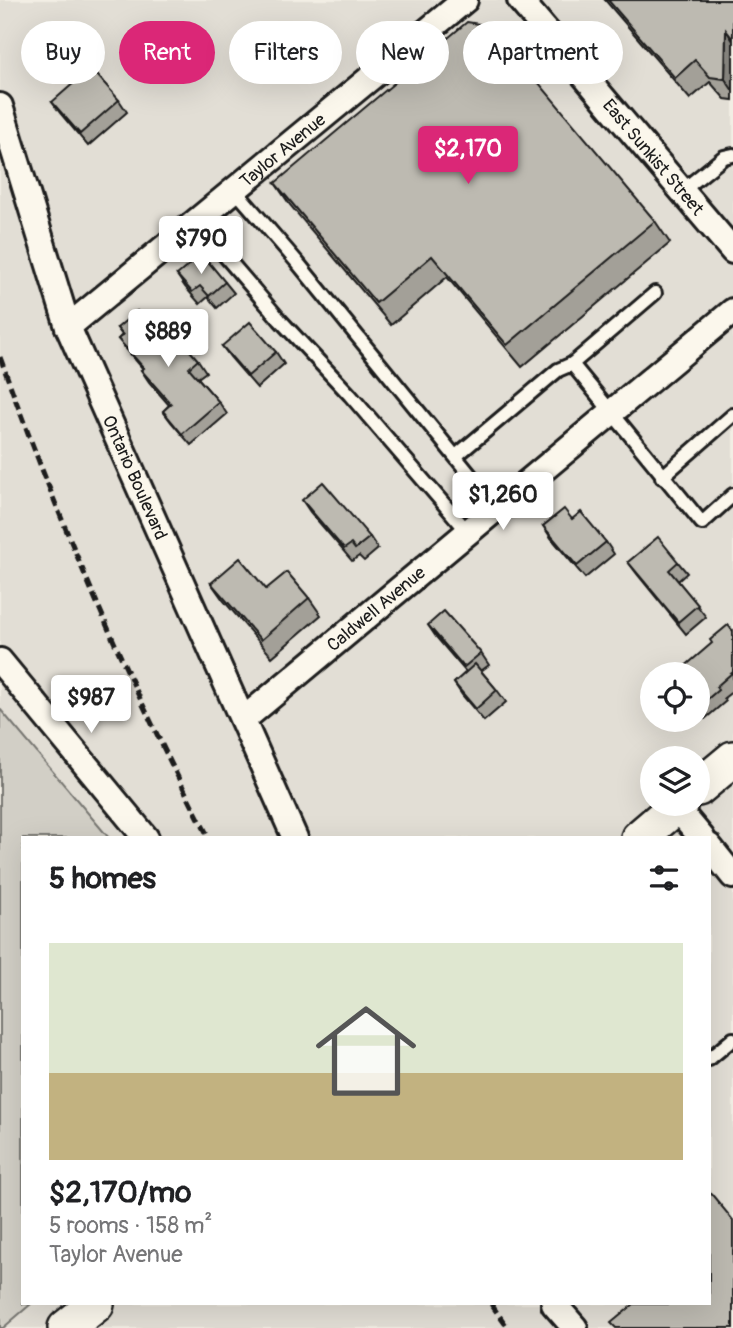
<!DOCTYPE html>
<meta charset="utf-8">
<style>
body{margin:0;font-family:Pangolin,sans-serif;background:#f6f6f6;color:#202124;height:100vh;display:flex;flex-direction:column;font-size:26px;white-space:nowrap}
*{box-sizing:border-box;margin:0}
p{font-size:23px;color:#757577}
.icon{flex:none;width:38px;height:38px;fill:none;stroke:currentColor;stroke-width:2;stroke-linecap:round;stroke-linejoin:round}
.map{position:relative;flex:1;overflow:hidden}
.panel{position:absolute;left:21px;top:836px;width:690px;height:469px;display:flex;flex-direction:column;background:#fff;border-radius:0px;box-shadow:0 7px 28px #0002}
.panel>*{flex:none}
.hud{position:absolute;left:21px;top:21px;width:691px;height:63px;display:flex;gap:14px}
.fabs{position:absolute;left:640px;top:662px;display:grid;gap:14px}
.fabs a{display:grid;place-items:center;width:70px;height:70px;border-radius:50%;background:#fff;box-shadow:0 7px 28px #0002;font-size:35px}
.price{position:absolute;translate:-50% -60px;padding:0 16px;border-radius:7px;background:#fff;color:#222;font-size:23px;line-height:46px;filter:drop-shadow(0 2px 4px #0008)}
.price::after{content:'';position:absolute;left:50%;top:42px;width:21px;height:16px;margin-left:-10px;background:inherit;clip-path:polygon(0 0,100% 0,50% 100%)}
.price.on{background:#db2777;color:#fff}
ul{padding:0;list-style:none}
li{display:grid;align-content:center;gap:14px;height:371px;padding:0 28px}
li span{display:grid;place-items:center;height:217px;border-radius:0px;color:#555}
li>.icon{margin-inline-start:auto}
span .icon{width:126px;height:126px;fill:#fffc;stroke-width:1}
li b{font-size:30px}
h2{display:flex;justify-content:space-between;align-items:center;height:84px;padding:0 28px;font-size:30px}
.tag{padding:0 24px;border-radius:32px;background:#fff;box-shadow:0 7px 28px #0002;font-size:24px;line-height:63px}
.tag.on{background:#db2777;color:#fff}
.map>svg:first-child{display:block}
.built{fill:#e2ded5;fill-rule:evenodd}
.green{fill:#d2cfc6;stroke:#777671;stroke-width:2}
.lines{fill:none;stroke-linecap:round;stroke-linejoin:round}
.lane-casing{stroke:#1c1c1c;stroke-width:18}
.street-casing{stroke:#1c1c1c;stroke-width:30}
.secondary-casing{stroke:#1c1c1c;stroke-width:40}
.lane{stroke:#fbf7ec;stroke-width:12}
.street{stroke:#fbf7ec;stroke-width:24}
.secondary{stroke:#fbf7ec;stroke-width:35}
.rail{stroke:#1c1c1c;stroke-width:5;stroke-dasharray:10 5;stroke-linecap:butt}
.wall{fill:#a3a098;stroke:#1c1c1c;stroke-width:2}
.shaded-wall{fill:#84827c;stroke:#1c1c1c;stroke-width:2}
.building{fill:#bdbab1;stroke:#1c1c1c;stroke-width:2}
.labels{text-anchor:middle;dominant-baseline:central;stroke-width:6;stroke-linejoin:round;paint-order:stroke}
.street-label{font-size:18px;fill:#1c1c1c;stroke:#fbf7ec}
</style>
<div class="map">
<svg width="733" height="1328" viewBox="0 0 733 1328">
<rect width="100%" height="100%" fill="#f2eee4"/>
<filter id="ink" filterUnits="userSpaceOnUse"><feTurbulence type="fractalNoise" baseFrequency=".0143" numOctaves="2"/><feDisplacementMap in="SourceGraphic" scale="14" xChannelSelector="R" yChannelSelector="G"/><feConvolveMatrix kernelMatrix="1 2 1 2 8 2 1 2 1" color-interpolation-filters="sRGB"/></filter>
<g filter="url(#ink)">
<path class="built" d="M 0,0 L 733,0 L 733,1328 L 0,1328 ZM 653,674 L 698,674 L 698,719 L 653,719 ZM 653,758 L 698,758 L 698,803 L 653,803 ZM 23,838 L 709,838 L 709,1304 L 23,1304 Z"/>
<path class="green" d="M 0,709 L 109,838 L 23,838 L 23,1304 L 31,1304 L 3,1328 L 0,1328 Z"/>
<g class="lines">
<g class="lane-casing">
<g id="lane">
<path d="M 235,190 L 297,262 L 497,508"/>
<path d="M 682,191 L 724,157 L 733,155"/>
<path d="M 196,222 L 280,320 L 350,395 L 468,532"/>
<path d="M 572,364 L 655,293"/>
<path d="M 456,456 L 558,370 L 572,364 L 702,523 L 733,495"/>
<path d="M 662,477 L 733,415"/>
<path d="M 709,1059 L 733,1039"/>
</g>
</g>
<g class="street-casing">
<g id="street">
<path id="s1" d="M 520,0 L 733,251"/>
<path id="s2" d="M 0,106 L 68,327 L 295,838"/>
<path id="s3" d="M 68,327 L 465,0"/>
<path d="M 0,661 L 146,838"/>
<path id="s4" d="M 244,719 L 733,311"/>
<path d="M 676,807 L 702,838"/>
<path d="M 709,846 L 733,876"/>
<path d="M 554,1304 L 575,1328"/>
</g>
</g>
<g class="secondary-casing">
<g id="secondary">
<path d="M 698,788 L 733,759"/>
<path d="M 639,838 L 680,803"/>
<path d="M 66,1328 L 96,1304"/>
</g>
</g>
<use href="#lane" class="lane"/>
<use href="#street" class="street"/>
<use href="#secondary" class="secondary"/>
<g class="rail">
<path d="M 0,357 C 59,522 128,683 209,838"/>
<path d="M 491,1304 L 508,1328"/>
</g>
</g>
<g class="wall">
<path d="M 605,0 L 733,0 L 733,100 L 725,99 L 710,82 L 690,99 Z"/>
<path d="M 119,100 L 127,112 L 88,146 L 60,113 L 52,102 Z"/>
<path d="M 275,183 L 655,221 L 670,243 L 522,367 L 447,277 L 391,325 L 290,205 Z"/>
<path d="M 177,275 L 225,282 L 234,293 L 217,308 L 208,297 L 200,304 L 185,287 Z"/>
<path d="M 146,322 L 177,339 L 198,360 L 206,372 L 198,378 L 219,402 L 227,414 L 191,445 L 171,422 L 163,411 L 169,405 L 149,382 L 141,370 L 143,369 L 127,350 L 118,339 L 122,335 L 117,328 Z"/>
<path d="M 222,346 L 276,352 L 284,364 L 257,388 L 230,357 Z"/>
<path d="M 302,500 L 370,537 L 378,549 L 364,561 L 359,556 L 352,561 L 310,512 Z"/>
<path d="M 572,519 L 606,542 L 614,554 L 585,578 L 551,538 L 543,526 Z"/>
<path d="M 628,562 L 678,562 L 687,573 L 678,581 L 706,617 L 686,634 L 637,574 Z"/>
<path d="M 211,583 L 266,589 L 309,598 L 321,615 L 272,657 L 223,600 Z"/>
<path d="M 428,625 L 481,653 L 489,665 L 481,671 L 497,690 L 506,702 L 484,721 L 462,695 L 454,683 L 466,672 L 436,637 Z"/>
<path d="M 733,631 L 733,691 L 724,698 L 726,701 L 705,719 L 698,712 L 698,674 Z"/>
</g>
<path class="shaded-wall" d="M 726,30 L 733,41 L 733,91 L 725,79 Z"/>
<g class="building">
<path d="M 608,0 L 733,0 L 733,39 L 726,30 L 725,79 L 710,77 L 695,60 L 675,78 Z"/>
<path d="M 467,22 L 491,26 L 655,221 L 507,345 L 432,256 L 376,303 L 275,183 Z"/>
<path d="M 91,68 L 119,100 L 80,134 L 52,102 Z"/>
<path d="M 202,254 L 225,282 L 209,296 L 200,286 L 192,292 L 177,275 Z"/>
<path d="M 137,311 L 146,322 L 155,314 L 177,339 L 179,338 L 198,360 L 189,368 L 219,402 L 182,434 L 163,411 L 171,404 L 141,370 L 144,368 L 118,339 L 123,335 L 117,328 Z"/>
<path d="M 250,322 L 276,352 L 248,376 L 222,346 Z"/>
<path d="M 323,482 L 370,537 L 355,549 L 351,544 L 344,549 L 302,500 Z"/>
<path d="M 564,509 L 572,519 L 581,512 L 606,542 L 577,566 L 543,526 Z"/>
<path d="M 658,537 L 678,562 L 669,570 L 698,605 L 678,622 L 628,562 Z"/>
<path d="M 240,558 L 266,589 L 287,572 L 309,598 L 261,640 L 211,583 Z"/>
<path d="M 444,611 L 481,653 L 464,667 L 428,625 Z"/>
<path d="M 728,625 L 733,631 L 733,672 L 716,687 L 718,690 L 698,707 L 698,674 L 676,674 L 712,643 L 710,640 Z"/>
<path d="M 475,664 L 497,690 L 476,709 L 454,683 Z"/>
<path d="M 709,1191 L 733,1220 L 733,1328 L 616,1328 L 611,1323 L 634,1304 L 709,1304 Z"/>
</g>
</g>
<g class="labels">
<g class="street-label">
<text stroke="none"><textPath href="#s3" startOffset="278">Taylor Avenue</textPath></text>
<text stroke="none"><textPath href="#s1" startOffset="206">East Sunkist Street</textPath></text>
<text stroke="none"><textPath href="#s2" startOffset="396">Ontario Boulevard</textPath></text>
<text stroke="none"><textPath href="#s4" startOffset="172">Caldwell Avenue</textPath></text>
</g>
</g>
</svg>
<div class="fabs">
<a><svg class="icon" aria-label="locate" viewBox="0 0 24 24"><circle cx="12" cy="12" r="6"/><path d="M12 2v4M12 18v4M2 12h4M18 12h4"/></svg></a>
<a><svg class="icon" aria-label="layers" viewBox="0 0 24 24"><path d="M12 4l9 5-9 5-9-5zM3 14l9 5 9-5"/></svg></a>
</div>
<b class="price on" style="left:468px;top:186px">$2,170</b>
<b class="price" style="left:201px;top:276px">$790</b>
<b class="price" style="left:168px;top:369px">$889</b>
<b class="price" style="left:503px;top:532px">$1,260</b>
<b class="price" style="left:91px;top:735px">$987</b>
<div class="hud">
<a class="tag">Buy</a>
<a class="tag on">Rent</a>
<a class="tag">Filters</a>
<a class="tag">New</a>
<a class="tag">Apartment</a>
</div>
<section class="panel">
<h2>5 homes<svg class="icon" aria-label="filters" viewBox="0 0 24 24"><path d="M4 7h16M4 17h16"/><circle cx="9" cy="7" r="2"/><circle cx="15" cy="17" r="2"/></svg></h2>
<ul>
<li><span style="background:linear-gradient(#dfe7d0 60%,#c2b280 0)"><svg class="icon" aria-label="home" viewBox="0 0 24 24"><path d="M3 11l9-7 9 7M6 9v11h12V9"/></svg></span><div><b>$2,170/mo</b><p>5 rooms · 158 m²</p><p>Taylor Avenue</p></div></li>
</ul>
</section>
</div>
